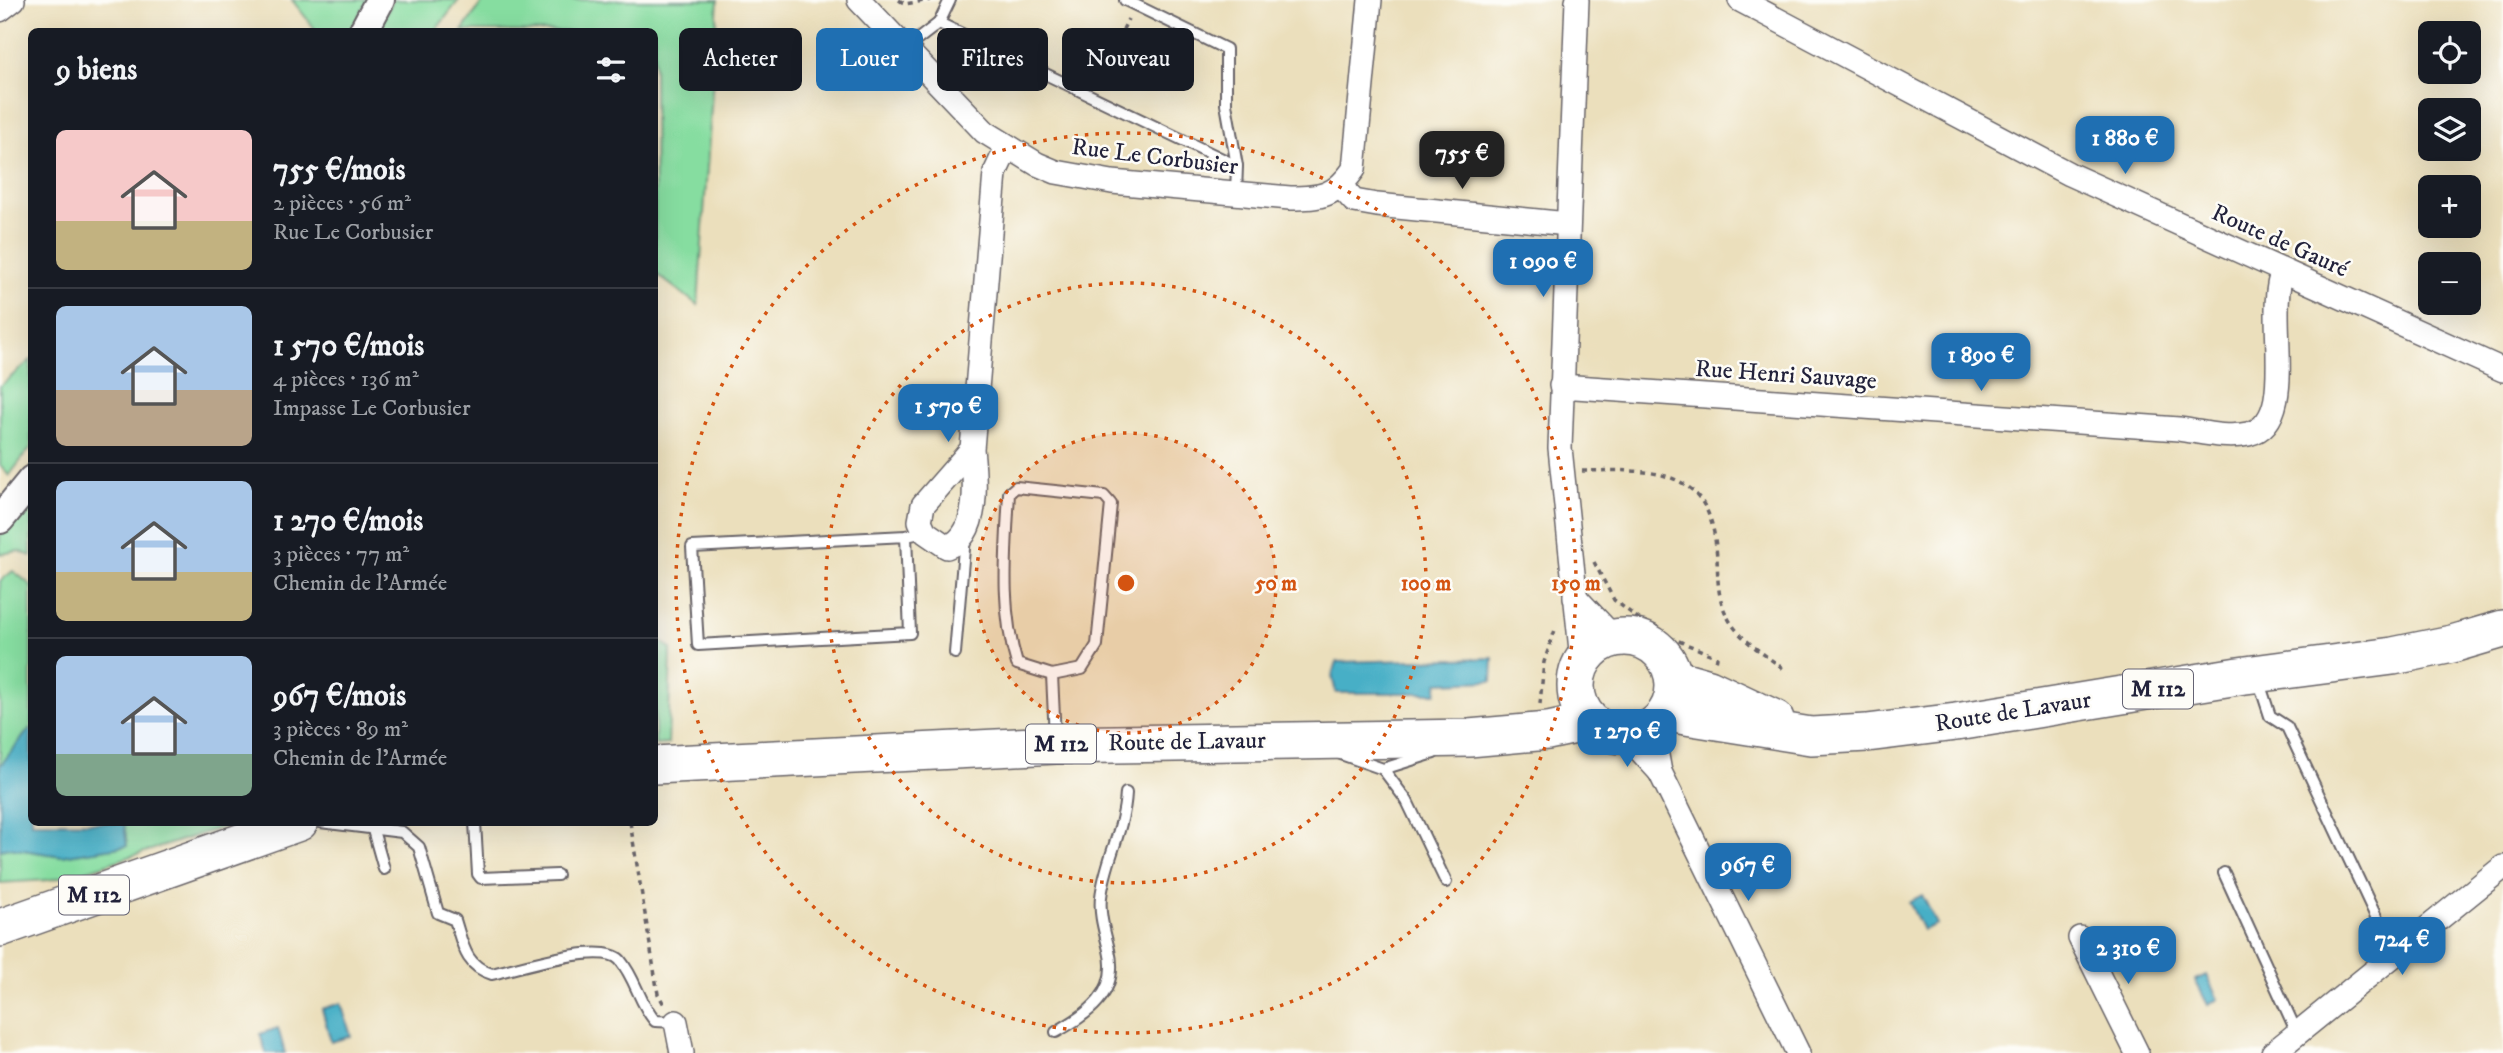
<!DOCTYPE html>
<html lang="fr">
<meta charset="utf-8">
<style>
body{margin:0;font-family:"IM FELL DW Pica",serif;background:#242831;color:#f1f3f6;height:100vh;display:flex;flex-direction:column;font-size:26px;white-space:nowrap}
*{box-sizing:border-box;margin:0}
p{font-size:23px;color:#9ea1a6}
.icon{flex:none;width:38px;height:38px;fill:none;stroke:currentColor;stroke-width:2;stroke-linecap:round;stroke-linejoin:round}
.map{position:relative;flex:1;overflow:hidden}
.drawer{position:absolute;left:28px;top:28px;width:630px;height:798px;display:flex;flex-direction:column;background:#171b24;border-radius:10px;box-shadow:0 7px 28px #0002}
.drawer>*{flex:none}
.banner{position:absolute;left:679px;top:28px;width:665px;height:63px;display:flex;gap:14px}
.tools{position:absolute;left:2418px;top:21px;display:grid;gap:14px}
.tools a{display:grid;place-items:center;width:63px;height:63px;border-radius:10px;background:#171b24;box-shadow:0 7px 28px #0002;font-size:35px}
.price{position:absolute;translate:-50% -60px;padding:0 16px;border-radius:14px;background:#1f6fb2;color:#fff;font-size:23px;line-height:46px;filter:drop-shadow(0 2px 4px #0008)}
.price::after{content:'';position:absolute;left:50%;top:42px;width:21px;height:16px;margin-left:-10px;background:inherit;clip-path:polygon(0 0,100% 0,50% 100%)}
.price.on{background:#222;color:#fff}
ul{padding:0;list-style:none}
li{display:flex;align-items:center;gap:21px;height:175px;padding:0 28px}
li+li{border-top:2px solid #363941}
li span{display:grid;place-items:center;flex:none;width:196px;height:140px;border-radius:10px;color:#555}
li>.icon{margin-inline-start:auto}
span .icon{width:84px;height:84px;fill:#fffc;stroke-width:1}
li b{font-size:30px}
h2{display:flex;justify-content:space-between;align-items:center;height:84px;padding:0 28px;font-size:30px}
.pill{padding:0 24px;border-radius:10px;background:#171b24;box-shadow:0 7px 28px #0002;font-size:24px;line-height:63px}
.pill.on{background:#1f6fb2;color:#fff}
.map>svg:first-child{display:block}
.green{fill:#86dda0;stroke:#54806e;stroke-width:2}
.water{fill:#47afc6;stroke:#346880;stroke-width:2}
.lines{fill:none;stroke-linecap:round;stroke-linejoin:round}
.service-casing{stroke:#686468;stroke-width:14}
.minor-casing{stroke:#686468;stroke-width:26}
.tertiary-casing{stroke:#686468;stroke-width:32}
.primary-casing{stroke:#686468;stroke-width:40}
.path{stroke:#686468;stroke-width:3.5;stroke-dasharray:5 5;stroke-linecap:butt}
.service{stroke:#fff;stroke-width:10}
.minor{stroke:#fff;stroke-width:23}
.tertiary{stroke:#fff;stroke-width:28}
.primary{stroke:#fff;stroke-width:37}
.ring{fill:none;stroke:#d45411;stroke-width:3.5;stroke-dasharray:3.5 7}
.labels{text-anchor:middle;dominant-baseline:central;stroke-width:5;stroke-linejoin:round;paint-order:stroke}
.shield{fill:#fdfcf7;stroke:#646373;stroke-width:2}
.shield-label{font-size:23px;font-weight:bold;fill:#22223b}
.street-label{font-size:24px;fill:#22223b;stroke:#fdfcf7}
.centre{fill:#d45411;stroke:#fdfcf7;stroke-width:3.5}
.ring-label{font-size:21px;text-anchor:middle;font-weight:bold;fill:#d45411;stroke:#fdfcf7;stroke-width:5;stroke-linejoin:round;paint-order:stroke}
</style>
<div class="map">
<svg width="2503" height="1053" viewBox="0 0 2503 1053">
<rect width="100%" height="100%" fill="#fdfcf7"/>
<filter id="ink" filterUnits="userSpaceOnUse"><feTurbulence type="fractalNoise" baseFrequency=".0143" numOctaves="2"/><feDisplacementMap in="SourceGraphic" scale="14" xChannelSelector="R" yChannelSelector="G"/><feConvolveMatrix kernelMatrix="1 2 1 2 8 2 1 2 1" color-interpolation-filters="sRGB"/></filter>
<filter id="wash" filterUnits="userSpaceOnUse"><feTurbulence type="fractalNoise" baseFrequency=".00686" numOctaves="4" result="noise"/><feDisplacementMap in="SourceGraphic" scale="28" xChannelSelector="R" yChannelSelector="G"/><feGaussianBlur stdDeviation="1.57" result="paint"/><feColorMatrix in="noise" values="0 0 0 0 0 0 0 0 0 0 0 0 0 0 0 0 0 1.4 0 .05"/><feComposite in="paint" operator="in"/></filter>
<g filter="url(#wash)">
<rect width="100%" height="100%" fill="#ebdfbc"/>
<g class="green">
<path d="M 292,0 L 367,0 L 350,32 L 312,31 L 315,29 Z"/>
<path d="M 393,0 L 459,0 L 435,31 L 377,32 Z"/>
<path d="M 484,0 L 718,0 L 698,305 L 655,273 L 654,32 L 462,31 Z"/>
<path d="M 31,360 L 31,447 L 9,476 L 0,465 L 0,386 Z"/>
<path d="M 31,497 L 31,556 L 19,551 L 0,554 L 0,536 Z"/>
<path d="M 13,571 L 31,585 L 31,727 L 0,766 L 0,581 Z"/>
<path d="M 655,637 L 671,649 L 668,744 L 655,745 Z"/>
<path d="M 124,823 L 235,823 L 82,872 L 49,880 L 0,883 L 0,850 L 9,848 L 62,856 L 127,846 Z"/>
</g>
<g class="water">
<path d="M 1493,658 L 1492,681 L 1438,683 L 1436,693 L 1336,693 L 1332,676 L 1337,662 Z"/>
<path d="M 31,727 L 32,822 L 124,823 L 127,846 L 62,856 L 9,848 L 0,850 L 0,766 Z"/>
<path d="M 1922,895 L 1937,924 L 1923,930 L 1909,902 Z"/>
<path d="M 2206,975 L 2218,999 L 2208,1005 L 2195,980 Z"/>
<path d="M 341,1003 L 351,1036 L 331,1042 L 322,1009 Z"/>
<path d="M 278,1028 L 285,1053 L 266,1053 L 260,1034 Z"/>
</g>
</g>
<g filter="url(#ink)">
<g class="lines">
<g class="service-casing">
<g id="service">
<path d="M 1125,0 L 1226,49 L 1226,104 L 1237,166 L 1236,193"/>
<path d="M 939,23 L 950,0"/>
<path d="M 904,50 L 939,23 L 1237,166"/>
<path d="M 1016,487 L 1104,496 L 1111,504 L 1097,645 L 1082,669 L 1052,675 L 1017,664 C 1000,609 1006,551 1009,493 Z"/>
<path d="M 906,536 L 910,633 L 698,645 L 692,547 L 906,536 L 925,532"/>
<path d="M 955,653 L 965,537"/>
<path d="M 1052,675 L 1055,738"/>
<path d="M 2258,679 L 2270,716 L 2287,727 L 2394,955"/>
<path d="M 1338,753 L 1383,769 L 1434,753"/>
<path d="M 1383,769 L 1407,801 L 1446,882"/>
<path d="M 320,822 L 402,832 L 419,847 L 438,913 L 455,920 C 463,945 465,966 492,974 C 517,968 603,941 620,960 C 636,979 639,1003 655,1021 L 676,1022"/>
<path d="M 475,822 L 478,874 L 481,878 L 557,875"/>
<path d="M 373,830 L 384,869"/>
<path d="M 2224,873 L 2297,1033"/>
<path d="M 1056,1032 C 1087,1014 1120,994 1109,950 C 1105,932 1099,916 1101,897 C 1105,861 1124,831 1126,793"/>
</g>
</g>
<g class="minor-casing">
<g id="minor">
<path d="M 859,0 L 985,132 L 1037,164 L 1056,172 L 1112,182 L 1290,198 C 1322,198 1335,196 1354,169 L 1370,0"/>
<path d="M 1577,0 L 1560,448 L 1582,660"/>
<path d="M 1740,0 L 2069,174 L 2503,370"/>
<path d="M 0,10 L 13,0"/>
<path d="M 1341,187 L 1354,201 L 1377,205 L 1568,224"/>
<path d="M 1561,386 L 2179,429 C 2201,432 2226,439 2248,434 C 2301,422 2264,313 2283,271"/>
<path d="M 972,449 C 975,477 981,536 947,547 L 925,532 L 920,521 L 923,505 L 972,449 L 995,173 L 1007,147"/>
<path d="M 1575,597 L 1613,637"/>
<path d="M 1652,728 L 1660,772 L 1798,1053"/>
<path d="M 1627,736 L 1660,772"/>
<path d="M 2080,938 L 2137,1053"/>
<path d="M 676,1022 L 682,1053"/>
<path d="M 2273,1053 L 2503,867"/>
</g>
</g>
<g class="tertiary-casing">
<g id="tertiary">
<path d="M 363,32 L 380,0"/>
<path d="M 0,519 L 32,480"/>
</g>
</g>
<g class="primary-casing">
<g id="primary">
<circle cx="1625" cy="686" r="49"/>
<path d="M 1674,678 L 1709,688 L 1775,719"/>
<path d="M 1667,713 L 1811,736 L 1867,733 L 1956,722 L 2238,676 L 2393,656 L 2452,644 L 2503,629"/>
<path d="M 654,765 L 1056,745 L 1469,738 L 1548,731 L 1590,722"/>
<path d="M 0,928 L 299,822"/>
</g>
</g>
<g class="path">
<path d="M 899,0 L 905,4 L 931,0"/>
<path d="M 1097,84 L 1128,19"/>
<path d="M 1582,471 C 1647,470 1708,464 1716,547 C 1719,572 1715,593 1727,616 C 1738,639 1766,655 1786,671"/>
<path d="M 1594,562 L 1614,600 L 1655,631 L 1717,657 L 1716,662"/>
<path d="M 1540,704 L 1544,662 L 1556,627"/>
<path d="M 630,822 L 658,994 L 665,1006"/>
</g>
<use href="#service" class="service"/>
<use href="#minor" class="minor"/>
<use href="#tertiary" class="tertiary"/>
<use href="#primary" class="primary"/>
</g>
</g>
<circle cx="1126" cy="583" r="150" fill="#d45411" fill-opacity=".12"/>
<g class="ring">
<circle cx="1126" cy="583" r="150"/>
<circle cx="1126" cy="583" r="300"/>
<circle cx="1126" cy="583" r="450"/>
</g>
<g class="labels">
<g class="shield">
<rect x="2123" y="669.5" width="70" height="39" rx="5"/>
<rect x="1026" y="724.5" width="70" height="39" rx="5"/>
<rect x="59" y="875.5" width="70" height="39" rx="5"/>
</g>
<g class="shield-label">
<text x="2158" y="689">M 112</text>
<text x="1061" y="744">M 112</text>
<text x="94" y="895">M 112</text>
</g>
<g class="street-label">
<text transform="translate(1155 157) rotate(7)">Rue Le Corbusier</text>
<text transform="translate(2280 241) rotate(24)">Route de Gauré</text>
<text transform="translate(1786 375) rotate(4)">Rue Henri Sauvage</text>
<text transform="translate(2013 712) rotate(-9)">Route de Lavaur</text>
<text transform="translate(1187 742) rotate(-1)">Route de Lavaur</text>
</g>
</g>
<circle cx="1126" cy="583" r="10" class="centre"/>
<g class="ring-label">
<text x="1276" y="590">50 m</text>
<text x="1426" y="590">100 m</text>
<text x="1576" y="590">150 m</text>
</g>
</svg>
<div class="tools">
<a><svg class="icon" aria-label="locate" viewBox="0 0 24 24"><circle cx="12" cy="12" r="6"/><path d="M12 2v4M12 18v4M2 12h4M18 12h4"/></svg></a>
<a><svg class="icon" aria-label="layers" viewBox="0 0 24 24"><path d="M12 4l9 5-9 5-9-5zM3 14l9 5 9-5"/></svg></a>
<a>+</a>
<a>−</a>
</div>
<b class="price" style="left:2125px;top:176px">1 880 €</b>
<b class="price on" style="left:1462px;top:191px">755 €</b>
<b class="price" style="left:1543px;top:299px">1 090 €</b>
<b class="price" style="left:1981px;top:393px">1 890 €</b>
<b class="price" style="left:948px;top:444px">1 570 €</b>
<b class="price" style="left:1627px;top:769px">1 270 €</b>
<b class="price" style="left:1748px;top:903px">967 €</b>
<b class="price" style="left:2402px;top:977px">724 €</b>
<b class="price" style="left:2128px;top:986px">2 310 €</b>
<div class="banner">
<a class="pill">Acheter</a>
<a class="pill on">Louer</a>
<a class="pill">Filtres</a>
<a class="pill">Nouveau</a>
</div>
<section class="drawer">
<h2>9 biens<svg class="icon" aria-label="filters" viewBox="0 0 24 24"><path d="M4 7h16M4 17h16"/><circle cx="9" cy="7" r="2"/><circle cx="15" cy="17" r="2"/></svg></h2>
<ul>
<li><span style="background:linear-gradient(#f6c9c9 65%,#c2b280 0)"><svg class="icon" aria-label="home" viewBox="0 0 24 24"><path d="M3 11l9-7 9 7M6 9v11h12V9"/></svg></span><div><b>755 €/mois</b><p>2 pièces · 56 m²</p><p>Rue Le Corbusier</p></div></li>
<li><span style="background:linear-gradient(#a9c7e8 60%,#b9a48a 0)"><svg class="icon" aria-label="home" viewBox="0 0 24 24"><path d="M3 11l9-7 9 7M6 9v11h12V9"/></svg></span><div><b>1 570 €/mois</b><p>4 pièces · 136 m²</p><p>Impasse Le Corbusier</p></div></li>
<li><span style="background:linear-gradient(#a9c7e8 65%,#c2b280 0)"><svg class="icon" aria-label="home" viewBox="0 0 24 24"><path d="M3 11l9-7 9 7M6 9v11h12V9"/></svg></span><div><b>1 270 €/mois</b><p>3 pièces · 77 m²</p><p>Chemin de l'Armée</p></div></li>
<li><span style="background:linear-gradient(#a9c7e8 70%,#7fa58c 0)"><svg class="icon" aria-label="home" viewBox="0 0 24 24"><path d="M3 11l9-7 9 7M6 9v11h12V9"/></svg></span><div><b>967 €/mois</b><p>3 pièces · 89 m²</p><p>Chemin de l'Armée</p></div></li>
</ul>
</section>
</div>
